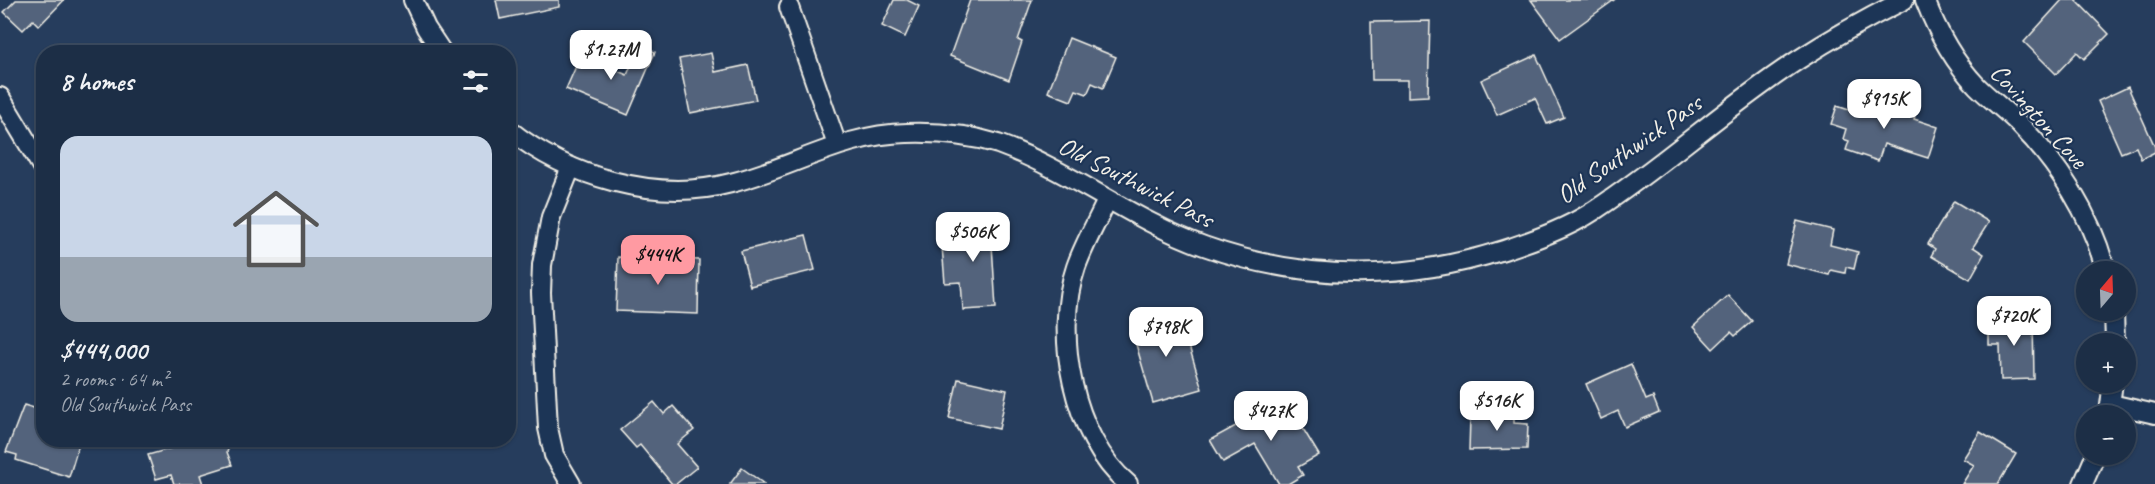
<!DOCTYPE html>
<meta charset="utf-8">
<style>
body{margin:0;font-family:Caveat,sans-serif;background:#25364d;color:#f1f3f6;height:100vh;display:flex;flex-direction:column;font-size:22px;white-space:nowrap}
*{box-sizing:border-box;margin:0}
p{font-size:20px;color:#a0a8b3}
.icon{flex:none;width:33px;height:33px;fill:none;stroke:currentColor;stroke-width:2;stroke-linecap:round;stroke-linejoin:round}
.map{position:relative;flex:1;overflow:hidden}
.details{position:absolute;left:36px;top:45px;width:480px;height:402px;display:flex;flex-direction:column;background:#1c2e46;border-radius:24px;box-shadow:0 2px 4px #0004,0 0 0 2px #3a4a5f}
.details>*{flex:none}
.needle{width:39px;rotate:19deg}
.buttons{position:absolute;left:2076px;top:261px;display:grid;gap:12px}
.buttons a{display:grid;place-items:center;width:60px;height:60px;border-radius:50%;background:#1c2e46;box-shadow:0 2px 4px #0004,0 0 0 2px #3a4a5f;font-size:30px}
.price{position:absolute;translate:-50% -51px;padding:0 14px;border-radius:12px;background:#fff;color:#222;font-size:20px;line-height:39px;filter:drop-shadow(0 2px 3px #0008)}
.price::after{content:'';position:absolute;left:50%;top:36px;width:18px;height:14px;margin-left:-9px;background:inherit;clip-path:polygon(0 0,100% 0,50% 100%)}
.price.active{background:#ff9aa2;color:#111}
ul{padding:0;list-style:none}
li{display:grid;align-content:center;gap:12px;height:318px;padding:0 24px}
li+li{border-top:2px solid #3a4a5f}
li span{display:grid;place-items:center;height:186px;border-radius:18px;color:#555}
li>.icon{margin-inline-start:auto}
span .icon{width:108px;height:108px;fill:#fffc;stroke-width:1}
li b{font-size:26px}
h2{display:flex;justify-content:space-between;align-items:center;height:72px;padding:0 24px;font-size:26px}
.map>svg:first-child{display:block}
.building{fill:#52647b;stroke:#f4f1e8;stroke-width:1.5}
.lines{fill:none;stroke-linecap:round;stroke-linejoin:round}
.street-casing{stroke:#f4f1e8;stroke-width:22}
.street{stroke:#1d3557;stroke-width:18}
.labels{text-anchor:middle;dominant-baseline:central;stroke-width:4.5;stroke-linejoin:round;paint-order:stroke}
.street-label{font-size:26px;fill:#f4f1e8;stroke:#1d3557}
</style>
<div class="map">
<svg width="2155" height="484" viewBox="0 0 2155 484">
<rect width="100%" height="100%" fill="#263d5d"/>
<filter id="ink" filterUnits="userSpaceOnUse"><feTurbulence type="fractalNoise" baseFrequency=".0167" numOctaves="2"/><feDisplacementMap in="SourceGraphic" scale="12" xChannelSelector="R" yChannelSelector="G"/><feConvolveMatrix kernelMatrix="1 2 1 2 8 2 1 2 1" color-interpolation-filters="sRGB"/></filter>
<g filter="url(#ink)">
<g class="building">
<path d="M 16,0 L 64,0 L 39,26 L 33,20 L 23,30 L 4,12 Z"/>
<path d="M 496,0 L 559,0 L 559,7 L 500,19 Z"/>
<path d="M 894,0 L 907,0 L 919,6 L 905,37 L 882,26 Z"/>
<path d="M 970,0 L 1032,0 L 1018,40 L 1022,42 L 1009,80 L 950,56 Z"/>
<path d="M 1531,0 L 1614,0 L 1560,39 Z"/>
<path d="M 2062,0 L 2076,0 L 2109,34 L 2084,59 L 2077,52 L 2056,74 L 2024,42 Z"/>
<path d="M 1430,21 L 1428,96 L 1408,97 L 1408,80 L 1372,80 L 1371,22 Z"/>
<path d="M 1069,38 L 1116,57 L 1103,88 L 1092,83 L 1087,94 L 1076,90 L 1071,101 L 1048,92 Z"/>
<path d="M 640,45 L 655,52 L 628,115 L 566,89 L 581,55 L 627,75 Z"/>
<path d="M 711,53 L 715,72 L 748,65 L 756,100 L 690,113 L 679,59 Z"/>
<path d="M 1536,55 L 1564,117 L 1547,124 L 1535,98 L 1497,115 L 1481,80 Z"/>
<path d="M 2128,87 L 2155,147 L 2155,152 L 2141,159 L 2136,147 L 2121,153 L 2098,101 Z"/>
<path d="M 1856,101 L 1898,115 L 1903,101 L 1918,106 L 1914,119 L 1938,127 L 1928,158 L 1884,144 L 1878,161 L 1846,150 L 1849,141 L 1843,139 L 1846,129 L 1831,124 L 1837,106 L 1852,111 Z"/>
<path d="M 1954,201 L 1989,222 L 1973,247 L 1984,254 L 1970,279 L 1931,256 L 1935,249 L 1928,244 Z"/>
<path d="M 990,213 L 996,308 L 963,310 L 961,282 L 945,283 L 942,246 L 963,245 L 961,215 Z"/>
<path d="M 1797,221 L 1833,230 L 1830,245 L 1858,252 L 1854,269 L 1846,267 L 1845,273 L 1831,270 L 1829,275 L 1786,264 Z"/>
<path d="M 806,235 L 815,270 L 750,286 L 741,251 Z"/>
<path d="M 618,257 L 699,260 L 698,314 L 616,311 Z"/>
<path d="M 1728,295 L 1752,321 L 1735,336 L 1731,332 L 1713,349 L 1693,327 Z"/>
<path d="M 1179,313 L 1202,389 L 1153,403 L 1131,327 Z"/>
<path d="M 1989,318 L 2033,318 L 2034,379 L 2001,380 L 2000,345 L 1989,345 Z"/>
<path d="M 1631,364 L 1646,400 L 1653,397 L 1659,412 L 1625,427 L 1618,411 L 1601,419 L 1586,384 Z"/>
<path d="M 958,379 L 1007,390 L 999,429 L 949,418 Z"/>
<path d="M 1285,399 L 1319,455 L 1298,467 L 1303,475 L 1288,484 L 1279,484 L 1255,444 L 1223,462 L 1210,440 Z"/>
<path d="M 654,402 L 664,414 L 673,406 L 694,430 L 677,444 L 697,467 L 676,484 L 672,484 L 640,445 L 636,448 L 620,430 Z"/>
<path d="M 24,405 L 44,411 L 37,431 L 44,433 L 44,440 L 64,440 L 79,444 L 69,477 L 16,460 L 17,455 L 6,452 Z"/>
<path d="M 1485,406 L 1500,407 L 1500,413 L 1514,414 L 1514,423 L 1528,424 L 1527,449 L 1469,450 L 1470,418 L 1484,418 Z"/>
<path d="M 1980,432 L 2016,454 L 1998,484 L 1962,484 L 1974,465 L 1963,459 Z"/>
<path d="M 182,440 L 232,440 L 227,452 L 232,465 L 200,475 L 203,484 L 174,484 L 171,475 L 156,479 L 148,455 L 180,446 Z"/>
<path d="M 742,468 L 764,484 L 730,484 Z"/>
</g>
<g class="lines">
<g class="street-casing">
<g id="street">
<path d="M 413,0 L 426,28 L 442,52"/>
<path d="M 1925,0 C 1937,31 1953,61 1977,86 C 1990,99 2005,110 2018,123 C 2058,163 2092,216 2106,272"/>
<path d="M 789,7 L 837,145"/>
<path d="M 0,97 L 44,170"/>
<path d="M 508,129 C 568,177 656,203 731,183 C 792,168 843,134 907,133 C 937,132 969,135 998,144 C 1070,170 1131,220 1204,246 C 1302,281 1404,282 1504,250 C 1534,240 1568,228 1595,210 C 1665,164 1727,106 1798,60 C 1832,38 1868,18 1904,0"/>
<path d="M 571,167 L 551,217 L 542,265 L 541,293 L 548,428 L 554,455 L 571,484"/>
<path d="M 1107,200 C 1097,222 1084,244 1076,267 C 1053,334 1073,438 1128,484"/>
<path d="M 2114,310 L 2115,344"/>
<path d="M 2111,404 L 2155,414"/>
<path d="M 2109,413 L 2113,382"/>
<path d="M 2083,484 L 2096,454"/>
</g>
</g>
<use href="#street" class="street"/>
</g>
</g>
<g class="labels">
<g class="street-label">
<text transform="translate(2039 116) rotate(48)">Covington Cove</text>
<text transform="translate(1629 149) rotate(-35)">Old Southwick Pass</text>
<text transform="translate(1136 182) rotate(27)">Old Southwick Pass</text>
</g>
</g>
</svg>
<div class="buttons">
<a><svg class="needle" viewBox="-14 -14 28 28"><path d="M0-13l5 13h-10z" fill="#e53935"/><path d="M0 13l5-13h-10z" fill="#a0a8b3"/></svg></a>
<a>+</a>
<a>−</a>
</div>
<b class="price" style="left:611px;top:81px">$1.27M</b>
<b class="price" style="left:1884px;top:130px">$915K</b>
<b class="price" style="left:973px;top:263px">$506K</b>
<b class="price active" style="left:658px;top:286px">$444K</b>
<b class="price" style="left:2014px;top:347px">$720K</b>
<b class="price" style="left:1166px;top:358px">$798K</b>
<b class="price" style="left:1497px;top:432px">$516K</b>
<b class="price" style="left:1271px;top:442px">$427K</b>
<section class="details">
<h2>8 homes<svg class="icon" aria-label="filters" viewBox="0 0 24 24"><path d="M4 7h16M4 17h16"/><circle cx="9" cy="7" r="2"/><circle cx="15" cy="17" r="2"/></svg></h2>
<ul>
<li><span style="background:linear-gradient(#c9d6e8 65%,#9aa5b1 0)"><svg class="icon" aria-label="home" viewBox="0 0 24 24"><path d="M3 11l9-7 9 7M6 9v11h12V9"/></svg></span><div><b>$444,000</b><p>2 rooms · 64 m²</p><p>Old Southwick Pass</p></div></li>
</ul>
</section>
</div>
